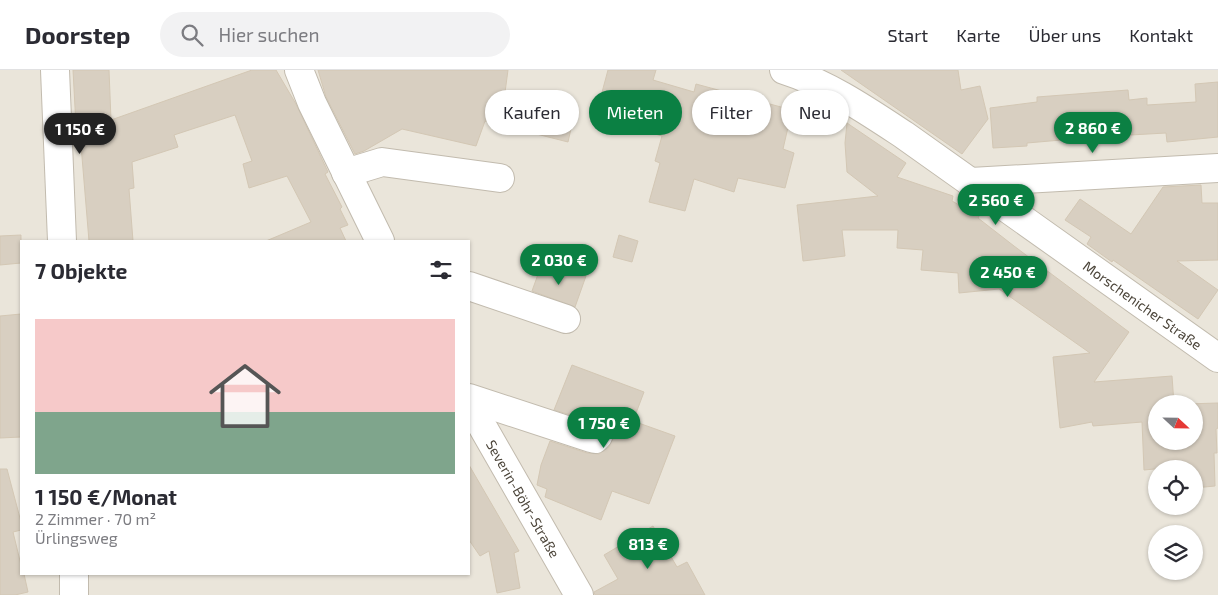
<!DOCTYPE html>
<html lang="de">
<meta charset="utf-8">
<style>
body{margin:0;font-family:"Exo 2",sans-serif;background:#f2f2f3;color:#2b2b33;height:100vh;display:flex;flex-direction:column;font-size:19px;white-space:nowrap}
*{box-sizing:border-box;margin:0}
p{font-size:16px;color:#7c7c81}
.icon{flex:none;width:28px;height:28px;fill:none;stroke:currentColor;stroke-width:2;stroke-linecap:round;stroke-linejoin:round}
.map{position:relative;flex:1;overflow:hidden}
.drawer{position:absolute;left:20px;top:170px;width:450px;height:335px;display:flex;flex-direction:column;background:#fff;border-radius:0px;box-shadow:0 1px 4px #0004}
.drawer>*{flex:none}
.top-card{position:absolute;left:485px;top:20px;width:475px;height:45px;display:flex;gap:10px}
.needle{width:32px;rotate:112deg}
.buttons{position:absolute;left:1148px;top:325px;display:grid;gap:10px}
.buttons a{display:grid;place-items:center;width:55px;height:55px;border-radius:50%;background:#fff;box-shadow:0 1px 4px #0004;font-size:25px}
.price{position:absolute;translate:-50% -42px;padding:0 11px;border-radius:18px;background:#0b8043;color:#fff;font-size:16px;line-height:32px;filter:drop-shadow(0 1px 2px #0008)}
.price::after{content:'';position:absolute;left:50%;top:30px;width:15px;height:11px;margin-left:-8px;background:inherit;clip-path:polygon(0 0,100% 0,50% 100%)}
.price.selected{background:#222;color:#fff}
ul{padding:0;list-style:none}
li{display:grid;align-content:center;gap:10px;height:265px;padding:0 15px}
li span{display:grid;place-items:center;height:155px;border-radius:0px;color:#555}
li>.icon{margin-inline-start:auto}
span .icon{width:90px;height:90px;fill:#fffc;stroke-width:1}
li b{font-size:21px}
h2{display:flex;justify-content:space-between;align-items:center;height:60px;padding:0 15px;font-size:21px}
.tag{padding:0 18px;border-radius:22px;background:#fff;box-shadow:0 1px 4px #0004;font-size:18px;line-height:45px}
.tag.selected{background:#0b8043;color:#fff}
header{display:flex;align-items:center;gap:30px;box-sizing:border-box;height:70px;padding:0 25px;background:#fff;border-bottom:1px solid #e1e1e2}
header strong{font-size:24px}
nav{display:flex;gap:28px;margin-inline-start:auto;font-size:18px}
.search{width:350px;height:45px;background:#f2f2f3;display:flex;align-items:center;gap:12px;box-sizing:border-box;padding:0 18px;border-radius:28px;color:#7c7c81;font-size:19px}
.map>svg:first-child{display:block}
.residential{fill:#eae5da;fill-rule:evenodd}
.building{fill:#d8cfc1;stroke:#d3c7b4}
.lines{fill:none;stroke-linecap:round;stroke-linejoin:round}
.minor-casing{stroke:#c2bbae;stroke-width:30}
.minor{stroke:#fff;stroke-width:28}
.labels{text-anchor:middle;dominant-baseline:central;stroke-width:4;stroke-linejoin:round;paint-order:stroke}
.street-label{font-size:14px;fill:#4b4439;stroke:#fff}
</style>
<header>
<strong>Doorstep</strong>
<div class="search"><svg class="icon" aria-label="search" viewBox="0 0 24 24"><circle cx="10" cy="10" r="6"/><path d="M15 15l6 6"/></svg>Hier suchen</div>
<nav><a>Start</a><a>Karte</a><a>Über uns</a><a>Kontakt</a></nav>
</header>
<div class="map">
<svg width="1218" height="525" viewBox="0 0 1218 525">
<rect width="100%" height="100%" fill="#f6f3ec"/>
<path class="residential" d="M 0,0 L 1218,0 L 1218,525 L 0,525 ZM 21,171 L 469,171 L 469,504 L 21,504 ZM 1156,334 L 1194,334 L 1194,371 L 1156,371 ZM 1156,399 L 1194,399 L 1194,436 L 1156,436 ZM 1156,464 L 1194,464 L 1194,501 L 1156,501 Z"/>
<g class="building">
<path d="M 73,0 L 109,0 L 111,50 L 252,0 L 276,0 L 296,34 L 328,102 L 325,104 L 342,137 L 340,139 L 348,155 L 340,158 L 346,171 L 266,171 L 311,152 L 287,106 L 249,118 L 243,94 L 252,91 L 235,45 L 174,65 L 178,77 L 132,92 L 134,118 L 129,119 L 133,171 L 89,171 L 81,75 L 77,75 Z"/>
<path d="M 318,0 L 508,0 L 504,30 L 575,41 L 568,72 L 485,51 L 476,76 L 402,59 L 364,81 L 355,84 L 326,27 Z"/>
<path d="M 608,0 L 656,0 L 653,10 L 694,22 L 696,14 L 792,40 L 783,79 L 794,83 L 785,118 L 738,108 L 734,122 L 694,109 L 685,141 L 649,132 L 660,93 L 655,91 L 662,66 L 641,60 L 646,37 L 601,26 Z"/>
<path d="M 841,0 L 958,0 L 961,20 L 980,16 L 988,49 L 962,84 Z"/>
<path d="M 1218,12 L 1218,67 L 1167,72 L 1166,63 L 1130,65 L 1130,64 L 1027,73 L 1027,76 L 993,78 L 990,38 L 1037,32 L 1037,27 L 1128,20 L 1129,30 L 1147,28 L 1147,35 L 1196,32 L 1195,14 Z"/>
<path d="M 847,53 L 906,93 L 897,107 L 953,126 L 952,131 L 979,146 L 978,148 L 1014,176 L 1129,262 L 1094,312 L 1172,306 L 1174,334 L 1156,334 L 1156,371 L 1194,371 L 1194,334 L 1185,334 L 1218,333 L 1218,358 L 1216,359 L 1217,383 L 1214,383 L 1215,416 L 1194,418 L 1194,399 L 1185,399 L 1185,396 L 1144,400 L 1142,352 L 1093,356 L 1092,352 L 1060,358 L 1053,287 L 1090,283 L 999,219 L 959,223 L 958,203 L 921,200 L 923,180 L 897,178 L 898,160 L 842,160 L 845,186 L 803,191 L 797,135 L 878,126 L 847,102 L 845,73 Z"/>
<path d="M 1201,115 L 1202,133 L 1218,133 L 1218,190 L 1177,191 L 1218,220 L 1198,249 L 1113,190 L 1112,192 L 1087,174 L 1091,167 L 1065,150 L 1080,129 L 1131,164 L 1163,117 Z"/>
<path d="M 21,165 L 21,193 L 0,195 L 0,166 Z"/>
<path d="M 619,165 L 638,171 L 632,192 L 613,187 Z"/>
<path d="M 541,196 L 564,204 L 571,201 L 586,206 L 575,237 L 532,221 Z"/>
<path d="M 21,244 L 21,367 L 0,368 L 0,246 Z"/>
<path d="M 572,295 L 644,322 L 633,351 L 675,366 L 649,434 L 612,421 L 601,450 L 545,427 L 547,419 L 537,415 L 541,395 L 550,371 L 587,383 L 599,384 L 609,377 L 617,360 L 618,352 L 616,345 L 609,339 L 601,338 L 594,341 L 588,350 L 554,340 Z"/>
<path d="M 469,395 L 519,481 L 514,483 L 520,518 L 497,523 L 489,481 L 480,486 L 469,470 Z"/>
<path d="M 0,399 L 7,399 L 21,452 L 21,460 L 13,462 L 21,495 L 21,504 L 24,504 L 28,522 L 15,525 L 0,525 Z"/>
<path d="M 653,456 L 677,497 L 687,492 L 705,525 L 595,525 L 594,522 L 618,509 L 604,485 Z"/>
</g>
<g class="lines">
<g class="minor-casing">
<g id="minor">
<path d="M 55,0 L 62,171"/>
<path d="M 299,0 L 312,33 L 380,171"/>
<path id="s1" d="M 784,0 C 828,14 866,40 904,65 L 1218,288"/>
<path d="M 346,103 L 382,92 L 500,108"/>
<path d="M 971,112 L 1218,98"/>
<path d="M 469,216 L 566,249"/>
<path d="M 469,328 L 591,368 L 595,369 L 598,366 L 603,354"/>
<path id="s2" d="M 469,333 L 579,525"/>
<path d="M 74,504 L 74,525"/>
</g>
</g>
<use href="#minor" class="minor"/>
</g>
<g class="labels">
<g class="street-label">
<text stroke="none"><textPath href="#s1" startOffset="430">Morschenicher Straße</textPath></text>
<text stroke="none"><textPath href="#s2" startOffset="110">Severin-Böhr-Straße</textPath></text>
</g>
</g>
</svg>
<div class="buttons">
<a><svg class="needle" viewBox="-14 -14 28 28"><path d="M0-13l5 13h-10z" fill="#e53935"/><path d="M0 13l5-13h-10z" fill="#7c7c81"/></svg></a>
<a><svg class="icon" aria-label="locate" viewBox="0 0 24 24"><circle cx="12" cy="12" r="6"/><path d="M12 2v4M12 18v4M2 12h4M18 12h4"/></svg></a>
<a><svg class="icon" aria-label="layers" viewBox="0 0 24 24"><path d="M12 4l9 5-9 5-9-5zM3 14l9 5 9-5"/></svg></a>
</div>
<b class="price" style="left:1093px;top:84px">2 860 €</b>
<b class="price selected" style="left:80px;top:85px">1 150 €</b>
<b class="price" style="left:996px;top:156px">2 560 €</b>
<b class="price" style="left:559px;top:216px">2 030 €</b>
<b class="price" style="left:1008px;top:228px">2 450 €</b>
<b class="price" style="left:604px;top:379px">1 750 €</b>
<b class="price" style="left:648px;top:500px">813 €</b>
<div class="top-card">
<a class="tag">Kaufen</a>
<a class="tag selected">Mieten</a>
<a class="tag">Filter</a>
<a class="tag">Neu</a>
</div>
<section class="drawer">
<h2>7 Objekte<svg class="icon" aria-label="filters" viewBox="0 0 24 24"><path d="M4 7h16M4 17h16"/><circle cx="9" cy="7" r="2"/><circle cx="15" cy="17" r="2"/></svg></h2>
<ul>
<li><span style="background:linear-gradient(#f6c9c9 60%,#7fa58c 0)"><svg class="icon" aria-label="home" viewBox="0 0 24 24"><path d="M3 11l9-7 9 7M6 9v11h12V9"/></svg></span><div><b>1 150 €/Monat</b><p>2 Zimmer · 70 m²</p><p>Ürlingsweg</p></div></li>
</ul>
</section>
</div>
